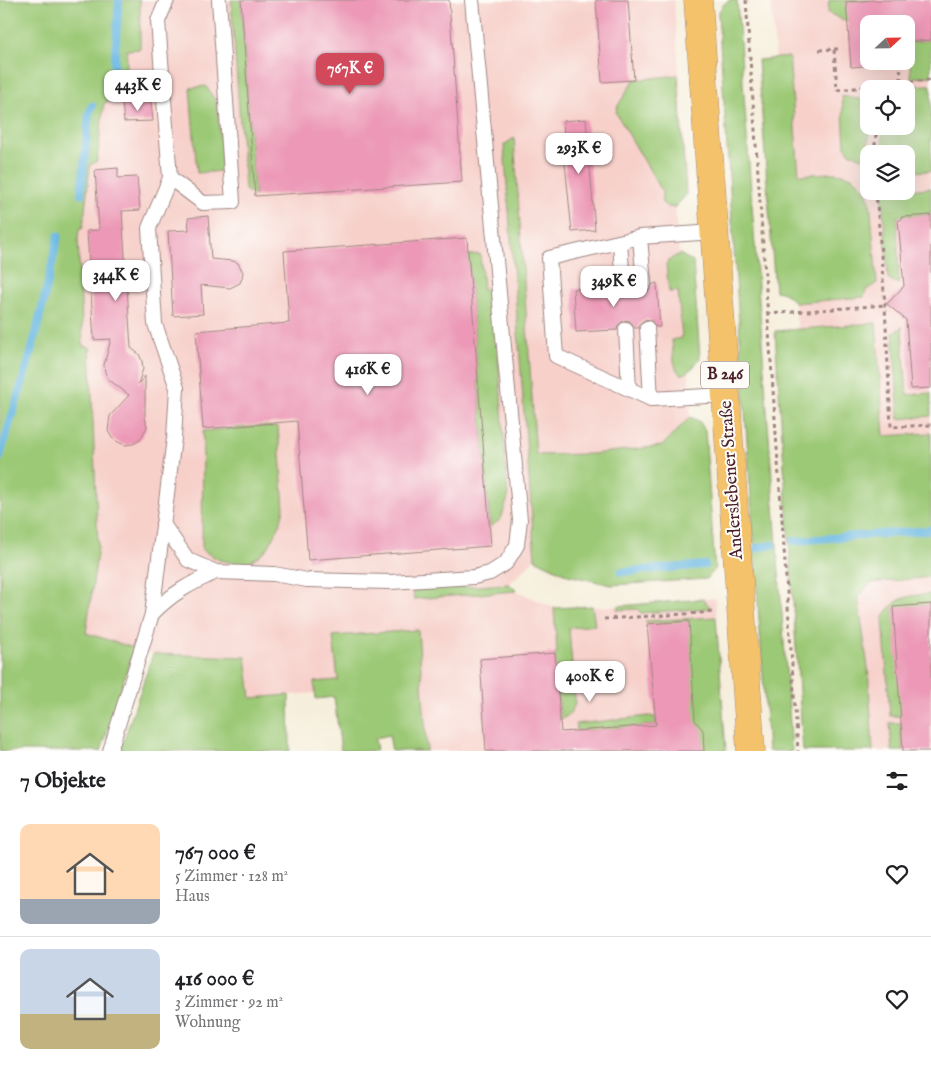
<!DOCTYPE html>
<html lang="de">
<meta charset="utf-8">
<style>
body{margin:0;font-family:"IM FELL English",serif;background:#f2f2f2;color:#202124;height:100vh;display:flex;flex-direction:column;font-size:19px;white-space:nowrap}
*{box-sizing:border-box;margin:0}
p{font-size:16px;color:#757577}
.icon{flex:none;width:28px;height:28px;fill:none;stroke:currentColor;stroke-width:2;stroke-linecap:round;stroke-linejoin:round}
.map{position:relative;height:751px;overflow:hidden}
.panel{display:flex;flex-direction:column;background:#fff;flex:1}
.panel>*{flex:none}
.needle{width:32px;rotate:68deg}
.buttons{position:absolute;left:860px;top:15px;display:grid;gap:10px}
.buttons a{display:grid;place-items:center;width:55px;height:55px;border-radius:10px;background:#fff;box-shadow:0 5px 20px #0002;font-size:25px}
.price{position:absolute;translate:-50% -42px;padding:0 11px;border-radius:10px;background:#fff;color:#222;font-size:16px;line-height:32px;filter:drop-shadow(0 1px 2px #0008)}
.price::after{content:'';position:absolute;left:50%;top:30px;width:15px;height:11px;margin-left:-8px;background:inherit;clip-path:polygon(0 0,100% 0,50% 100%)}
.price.active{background:#d1495b;color:#fff}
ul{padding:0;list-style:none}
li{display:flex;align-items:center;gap:15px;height:125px;padding:0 20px}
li+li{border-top:1px solid #e0e0e0}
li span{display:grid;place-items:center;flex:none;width:140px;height:100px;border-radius:10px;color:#555}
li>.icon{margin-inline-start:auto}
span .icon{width:60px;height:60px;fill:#fffc;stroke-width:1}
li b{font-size:21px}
h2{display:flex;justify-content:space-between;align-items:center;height:60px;padding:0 20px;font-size:21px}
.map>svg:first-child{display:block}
.built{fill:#f7d0ca;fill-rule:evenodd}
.green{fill:#9cc976;stroke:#737450}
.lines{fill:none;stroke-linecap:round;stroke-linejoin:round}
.stream{stroke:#68b7e2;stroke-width:8}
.building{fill:#ec98b6}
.lane-casing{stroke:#a08683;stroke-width:16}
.primary-casing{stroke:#a08683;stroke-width:29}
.path{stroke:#a08683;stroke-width:3;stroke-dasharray:4 4;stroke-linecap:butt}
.lane{stroke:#fff;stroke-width:14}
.primary{stroke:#f4c26a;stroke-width:28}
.labels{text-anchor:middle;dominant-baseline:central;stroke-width:4;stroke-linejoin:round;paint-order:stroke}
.shield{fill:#fdfcf7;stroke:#806168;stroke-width:1}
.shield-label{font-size:16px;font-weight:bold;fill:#4a1f2b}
.street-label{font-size:18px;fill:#4a1f2b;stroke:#fdfcf7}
</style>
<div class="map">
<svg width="931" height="751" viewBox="0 0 931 751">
<rect width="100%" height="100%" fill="#fdfcf7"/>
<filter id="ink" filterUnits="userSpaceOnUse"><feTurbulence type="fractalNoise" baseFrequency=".02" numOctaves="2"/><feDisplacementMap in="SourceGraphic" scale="10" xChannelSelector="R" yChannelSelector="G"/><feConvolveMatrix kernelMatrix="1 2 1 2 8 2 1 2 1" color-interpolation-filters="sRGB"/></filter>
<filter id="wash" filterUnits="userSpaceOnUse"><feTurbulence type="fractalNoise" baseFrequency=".0096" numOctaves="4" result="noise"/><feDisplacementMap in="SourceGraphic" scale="20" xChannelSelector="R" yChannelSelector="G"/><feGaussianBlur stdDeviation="1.12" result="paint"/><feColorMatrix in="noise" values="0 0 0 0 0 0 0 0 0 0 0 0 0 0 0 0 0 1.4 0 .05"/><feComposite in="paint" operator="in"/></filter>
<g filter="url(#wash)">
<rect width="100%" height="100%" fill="#f6eedb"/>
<g class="built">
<path d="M 140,0 L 674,0 L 687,184 L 686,195 L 675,208 L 689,372 L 690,417 L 662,446 L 593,454 L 527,456 L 535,559 L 509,584 L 517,591 L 554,608 L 618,606 L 715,598 L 726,751 L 427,751 L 418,630 L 333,636 L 339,680 L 315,682 L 315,693 L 251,698 L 246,657 L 153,654 L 86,633 L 98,547 L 90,347 L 83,346 L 78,239 L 79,229 L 83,227 L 84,219 L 90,165 L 97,161 L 104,102 L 125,87 L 127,50 L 140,49 Z"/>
<path d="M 771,0 L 931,0 L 931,451 L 808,461 ZM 869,24 L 906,24 L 906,61 L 869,61 ZM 869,89 L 906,89 L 906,126 L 869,126 ZM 869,154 L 906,154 L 906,191 L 869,191 Z"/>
<path d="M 931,551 L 931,751 L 803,751 L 789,560 Z"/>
</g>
<g class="green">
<path d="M 0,0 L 140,0 L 140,49 L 127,50 C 126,73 131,95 104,103 L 97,161 L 90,165 L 84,219 L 83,227 L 79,229 L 78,239 L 83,346 L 90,347 L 98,547 L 86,633 L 134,648 L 101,751 L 0,751 Z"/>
<path d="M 231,0 L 241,0 L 255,196 L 245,190 Z"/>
<path d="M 730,0 L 737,0 L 792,751 L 768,751 L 718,13 L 724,4 Z"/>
<path d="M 829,0 L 873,0 L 848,22 L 828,13 Z"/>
<path d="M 931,40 L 931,76 L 911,78 L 908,42 Z"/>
<path d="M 789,57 L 799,175 C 831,174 856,164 870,201 L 877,283 L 866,290 L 864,297 L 795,303 C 789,295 784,292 775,291 L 758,60 Z"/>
<path d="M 678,75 L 686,195 L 675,207 L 668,207 L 662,203 L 662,191 L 616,113 L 617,107 L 634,80 Z"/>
<path d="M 931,85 L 931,171 L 906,172 L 906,154 L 882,154 L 883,126 L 906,126 L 906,89 L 892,89 L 896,86 Z"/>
<path d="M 206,86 L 217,103 L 223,171 L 197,173 L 190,88 Z"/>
<path d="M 842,96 L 869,101 L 869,126 L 870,126 L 867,155 L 862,158 L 849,152 L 845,146 Z"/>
<path d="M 514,138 L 536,455 L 593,454 L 662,446 L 690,417 L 699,421 L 705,430 L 715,569 L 707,579 L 611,585 L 568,575 L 535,559 L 504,145 Z"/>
<path d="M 931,188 L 931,214 L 897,216 L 899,284 L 888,279 L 882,191 L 906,191 L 906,190 Z"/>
<path d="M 480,254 L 483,289 L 494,290 L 508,498 L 501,519 L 490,527 L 468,255 Z"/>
<path d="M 680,254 L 693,262 L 700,358 C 697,362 693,368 689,371 C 672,385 673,347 672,340 L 682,338 L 678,291 L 669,292 L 666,264 L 672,258 Z"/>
<path d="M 876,323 L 884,436 L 931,433 L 931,577 L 871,583 L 858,597 L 868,668 L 873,751 L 803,751 L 775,331 Z"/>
<path d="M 902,327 L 907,395 L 931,393 L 931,416 L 899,419 L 893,333 Z"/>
<path d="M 261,426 L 278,427 L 284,509 L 279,527 L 268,548 L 259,556 L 249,562 L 234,563 L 219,560 L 202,550 L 203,431 Z"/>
<path d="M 509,584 L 517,591 L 414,599 L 413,590 Z"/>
<path d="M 931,594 L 931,604 L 901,716 L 890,716 L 883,618 C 895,597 908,595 931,594 Z"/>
<path d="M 703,599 L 711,608 L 641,613 L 637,609 L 617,610 L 618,606 Z"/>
<path d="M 592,606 L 595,625 L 569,628 L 575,704 C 571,712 569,717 560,719 L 555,653 L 557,653 L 554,608 Z"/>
<path d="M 716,617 L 726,751 L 697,751 L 667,623 L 647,624 L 645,621 Z"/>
<path d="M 418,630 L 427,751 L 392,751 L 389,735 L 375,738 L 377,751 L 341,751 L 334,697 L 316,699 L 314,682 L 338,680 L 333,636 Z"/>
<path d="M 153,654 L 246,657 L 251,698 L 289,695 L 290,751 L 120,751 Z"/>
<path d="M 649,716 L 655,717 L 656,725 L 577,731 L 576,724 Z"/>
<path d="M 890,723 L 901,723 L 903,751 L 892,751 Z"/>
</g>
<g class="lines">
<g class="stream">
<path d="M 113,84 L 119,0"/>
<path d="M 81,194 L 89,114 L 92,106"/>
<path d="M 0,457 C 7,430 16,404 24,377 C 38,330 48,283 58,236"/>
<path d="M 794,541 L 931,530"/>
<path d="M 757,548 L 772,545"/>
<path d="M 621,572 L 705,565"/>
</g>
</g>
<g id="blocks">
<g class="building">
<path d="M 241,0 L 449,0 L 462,182 L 255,196 Z"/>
<path d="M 596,0 L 628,0 L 634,80 L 602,82 Z"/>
<path d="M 873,0 L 931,0 L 931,40 L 906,42 L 906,24 L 869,24 L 869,61 L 892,61 L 892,64 L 851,67 L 846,2 Z"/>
<path d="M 151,101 L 153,121 L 124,122 L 122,103 Z"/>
<path d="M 586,119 L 595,230 L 572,232 L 564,153 L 565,153 L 563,121 Z"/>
<path d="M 118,168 L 118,178 L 137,177 L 140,210 L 122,211 L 131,348 L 139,354 L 142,361 L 143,369 L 138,384 L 145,376 L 145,417 L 147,427 L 140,440 L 133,444 L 125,445 L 118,442 L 112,438 L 108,431 L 110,416 L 129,395 L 108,379 L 105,372 L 104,365 L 111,339 L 94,340 L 87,231 L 99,230 L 95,170 Z"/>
<path d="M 931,215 L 931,388 L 911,389 L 906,320 L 887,304 L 904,286 L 898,220 L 901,220 L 901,217 Z"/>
<path d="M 208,216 L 211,259 L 233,261 L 238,263 L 243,272 L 242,278 L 240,283 L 230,288 L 201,285 L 203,314 L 173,316 L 168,231 L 189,230 L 188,218 Z"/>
<path d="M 467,238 L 491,546 L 308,560 L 297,421 L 203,429 L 196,331 L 289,323 L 284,251 Z"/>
<path d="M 657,283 L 660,327 L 656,327 L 651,320 L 646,319 L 639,324 L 638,328 L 635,328 L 630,321 L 625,320 L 618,325 L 617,330 L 576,332 L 573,289 L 614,286 L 619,294 L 624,295 L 631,290 L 632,285 L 635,285 L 637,289 L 644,293 L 649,291 L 653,284 Z"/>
<path d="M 931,604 L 931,751 L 903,751 L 893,607 Z"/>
<path d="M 689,621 L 695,721 L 703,730 L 704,751 L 486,751 L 480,659 L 555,653 L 561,732 L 656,725 L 647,624 Z"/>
</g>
</g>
</g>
<g filter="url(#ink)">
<use href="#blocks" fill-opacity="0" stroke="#a08683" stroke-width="1"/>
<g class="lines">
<g class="lane-casing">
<g id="lane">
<path d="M 170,178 L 203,203 L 233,202 L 219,0"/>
<path d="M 640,237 L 549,258 L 556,356 L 651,399"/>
<path d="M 620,242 L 623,286"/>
<path d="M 644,284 L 640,237 L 715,232"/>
<path d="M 647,328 L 651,399 L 726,395"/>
<path d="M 626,329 L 629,389"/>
<path d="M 163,524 L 188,560 L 216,572 L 274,574 L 307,580 L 390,582 L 474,577 L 490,573 L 506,563 L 517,545 L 520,520 L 472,0"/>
<path d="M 152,614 C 171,594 191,583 216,572"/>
<path d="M 110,751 L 152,614 L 174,438 L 177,388 L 155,324 L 149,228 L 170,178 L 158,21 L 167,0"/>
</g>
</g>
<g class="primary-casing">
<path id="primary" d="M 698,0 L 751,751"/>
</g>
<g class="path">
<path d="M 746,0 L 798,751"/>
<path d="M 834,49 L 841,49"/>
<path d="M 819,50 L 834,49 L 837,90 L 882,85"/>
<path d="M 900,61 L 901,82"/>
<path d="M 882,89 L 882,85 L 901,82 L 931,80"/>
<path d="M 874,154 L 877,126"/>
<path d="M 876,191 L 885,305 L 891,427 L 931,425"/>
<path d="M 767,314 L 885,305"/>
<path d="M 604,619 L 715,612"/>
</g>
<use href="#lane" class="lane"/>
<use href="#primary" class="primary"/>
</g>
</g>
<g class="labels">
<rect class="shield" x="701" y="361.5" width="48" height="27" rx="4"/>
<g class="shield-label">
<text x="725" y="375">B 246</text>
</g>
<g class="street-label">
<text transform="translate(732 480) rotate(-94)">Anderslebener Straße</text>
</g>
</g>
</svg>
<div class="buttons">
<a><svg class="needle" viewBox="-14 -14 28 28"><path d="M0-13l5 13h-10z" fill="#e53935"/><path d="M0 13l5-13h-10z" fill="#757577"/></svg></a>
<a><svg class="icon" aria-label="locate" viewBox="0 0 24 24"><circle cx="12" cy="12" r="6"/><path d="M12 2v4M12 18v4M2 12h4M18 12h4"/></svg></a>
<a><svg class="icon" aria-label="layers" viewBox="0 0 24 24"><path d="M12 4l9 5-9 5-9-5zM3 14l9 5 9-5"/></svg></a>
</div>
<b class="price active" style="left:350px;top:95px">767K €</b>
<b class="price" style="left:138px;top:112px">443K €</b>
<b class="price" style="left:579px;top:175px">293K €</b>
<b class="price" style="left:116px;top:302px">344K €</b>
<b class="price" style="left:614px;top:308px">349K €</b>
<b class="price" style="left:368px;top:396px">416K €</b>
<b class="price" style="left:590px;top:703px">400K €</b>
</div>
<section class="panel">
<h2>7 Objekte<svg class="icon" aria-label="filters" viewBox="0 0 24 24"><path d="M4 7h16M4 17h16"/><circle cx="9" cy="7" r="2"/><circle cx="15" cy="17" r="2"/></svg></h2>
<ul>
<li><span style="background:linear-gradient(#ffd9b3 75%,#9aa5b1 0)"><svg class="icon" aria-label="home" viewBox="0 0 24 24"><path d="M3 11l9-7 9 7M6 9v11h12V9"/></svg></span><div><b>767 000 €</b><p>5 Zimmer · 128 m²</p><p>Haus</p></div><svg class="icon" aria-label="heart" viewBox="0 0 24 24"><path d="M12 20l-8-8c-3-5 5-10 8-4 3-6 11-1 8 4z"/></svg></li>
<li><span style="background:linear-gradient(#c9d6e8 65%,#c2b280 0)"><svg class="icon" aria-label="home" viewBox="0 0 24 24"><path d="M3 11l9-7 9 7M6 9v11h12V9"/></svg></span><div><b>416 000 €</b><p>3 Zimmer · 92 m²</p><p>Wohnung</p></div><svg class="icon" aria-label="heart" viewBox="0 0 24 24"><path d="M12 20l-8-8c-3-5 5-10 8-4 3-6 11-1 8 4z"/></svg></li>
</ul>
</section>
